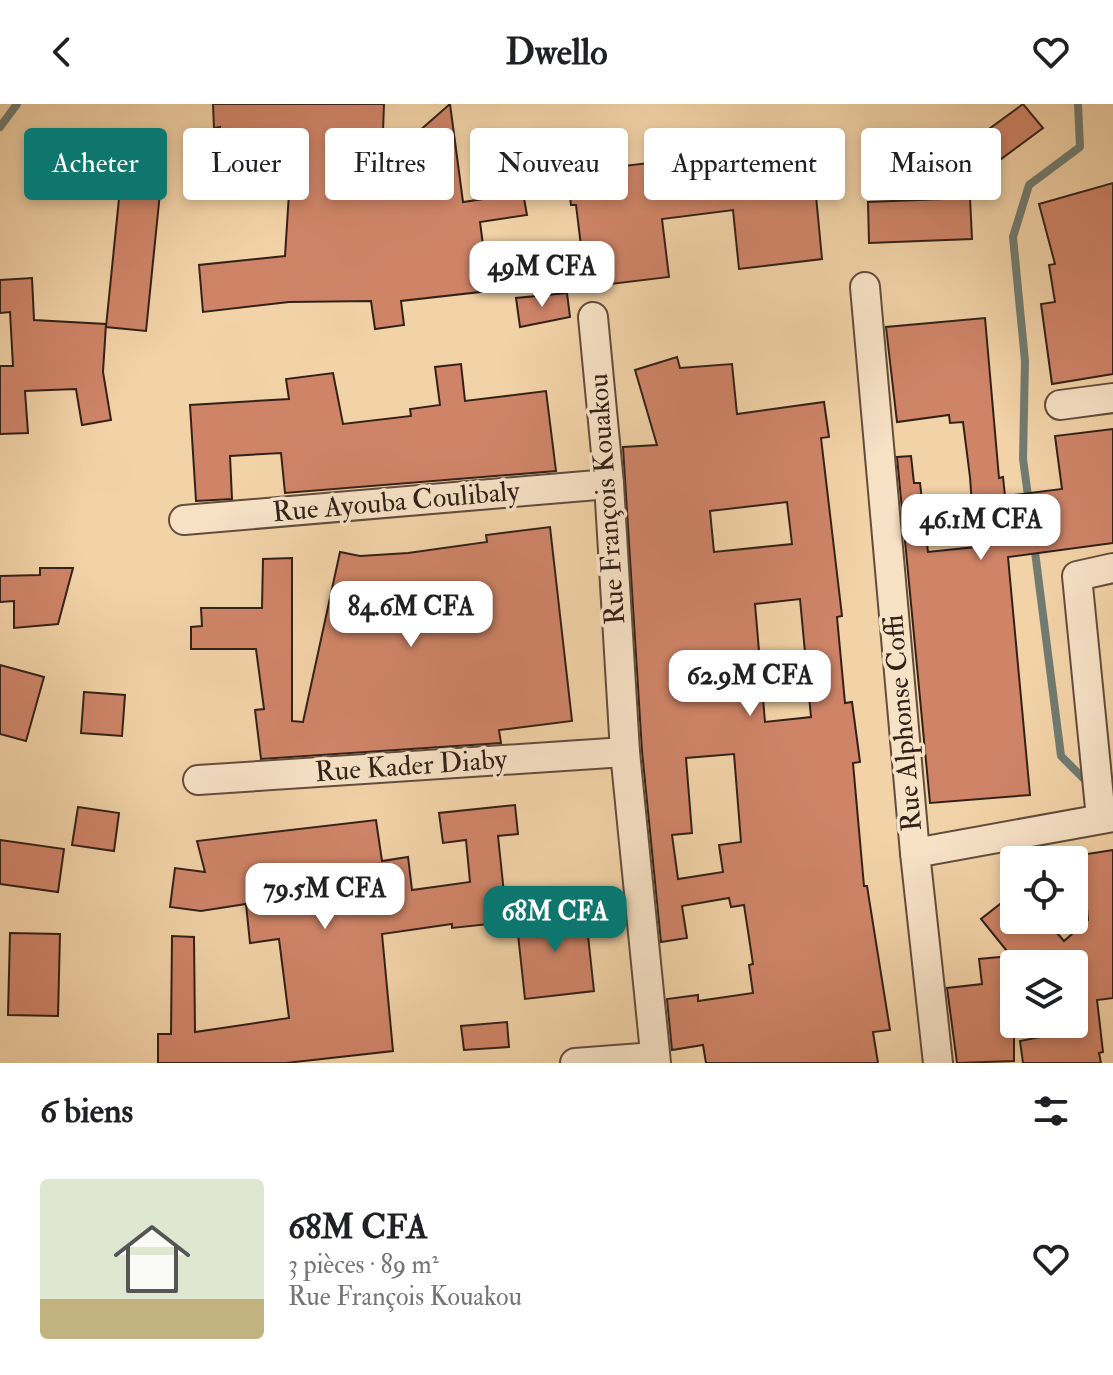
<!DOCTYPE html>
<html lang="fr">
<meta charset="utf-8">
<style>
body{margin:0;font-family:"IM FELL Double Pica",serif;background:#f6f6f6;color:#202124;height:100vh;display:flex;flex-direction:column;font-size:30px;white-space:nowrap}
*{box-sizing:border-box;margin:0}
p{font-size:26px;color:#757577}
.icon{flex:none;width:44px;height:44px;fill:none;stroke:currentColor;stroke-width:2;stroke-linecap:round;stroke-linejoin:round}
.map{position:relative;height:959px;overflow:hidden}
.details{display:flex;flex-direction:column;background:#fff;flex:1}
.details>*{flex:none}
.banner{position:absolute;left:24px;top:24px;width:1066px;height:72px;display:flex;gap:16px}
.tools{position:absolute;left:1000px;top:742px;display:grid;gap:16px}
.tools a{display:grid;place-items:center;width:88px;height:88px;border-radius:8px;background:#fff;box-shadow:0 4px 12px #0003;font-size:40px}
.price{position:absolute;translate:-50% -68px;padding:0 18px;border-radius:16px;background:#fff;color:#222;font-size:26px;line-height:52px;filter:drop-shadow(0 2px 4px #0008)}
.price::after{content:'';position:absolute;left:50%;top:48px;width:24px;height:18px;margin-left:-12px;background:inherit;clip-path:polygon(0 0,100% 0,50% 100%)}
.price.on{background:#0f766e;color:#fff}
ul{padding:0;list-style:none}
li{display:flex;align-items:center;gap:24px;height:200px;padding:0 40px}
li+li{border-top:2px solid #e0e0e0}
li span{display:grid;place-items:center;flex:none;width:224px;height:160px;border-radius:8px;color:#555}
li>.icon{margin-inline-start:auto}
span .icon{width:96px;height:96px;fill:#fffc;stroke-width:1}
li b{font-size:34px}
h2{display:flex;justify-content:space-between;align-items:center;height:96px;padding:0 40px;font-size:34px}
.pill{padding:0 28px;border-radius:8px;background:#fff;box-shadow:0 4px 12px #0003;font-size:28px;line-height:72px}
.pill.on{background:#0f766e;color:#fff}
header{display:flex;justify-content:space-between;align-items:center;height:104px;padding:0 40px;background:#fff;font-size:36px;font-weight:700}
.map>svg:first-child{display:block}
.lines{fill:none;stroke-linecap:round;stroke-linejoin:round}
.stream{stroke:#717b71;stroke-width:8}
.building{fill:#cf8468;stroke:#332119;stroke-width:2;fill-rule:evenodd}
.minor-casing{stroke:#634d3c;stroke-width:32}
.minor{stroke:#f7e2c6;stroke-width:28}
.labels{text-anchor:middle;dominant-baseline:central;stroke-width:7;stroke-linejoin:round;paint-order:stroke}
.street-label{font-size:28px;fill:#332119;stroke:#f7e2c6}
</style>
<header><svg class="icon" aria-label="back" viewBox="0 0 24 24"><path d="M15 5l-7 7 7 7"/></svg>Dwello<svg class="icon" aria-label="heart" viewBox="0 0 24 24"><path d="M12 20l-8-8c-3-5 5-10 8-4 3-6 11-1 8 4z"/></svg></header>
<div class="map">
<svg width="1113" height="959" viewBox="0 0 1113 959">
<rect width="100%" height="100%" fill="#f2d2a7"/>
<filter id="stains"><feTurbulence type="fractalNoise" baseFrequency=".0025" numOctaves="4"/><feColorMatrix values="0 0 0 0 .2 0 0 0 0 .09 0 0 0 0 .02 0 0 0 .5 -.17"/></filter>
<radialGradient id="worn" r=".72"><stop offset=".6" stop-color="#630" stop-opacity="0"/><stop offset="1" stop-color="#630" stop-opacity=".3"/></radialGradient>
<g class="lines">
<g class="stream">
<path d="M 0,23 L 17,0"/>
<path d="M 1029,399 L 1023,355 L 1025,257 L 1013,133 L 1029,81 L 1080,43 L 1078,0"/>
<path d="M 1034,440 L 1061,652 L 1090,681"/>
</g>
</g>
<g class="building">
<path d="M 213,0 L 384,0 L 383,28 L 418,28 L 450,0 L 463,98 L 523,89 L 527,111 L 480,118 L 489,187 L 401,197 L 404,221 L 375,225 L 371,197 L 289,198 L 203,208 L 199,161 L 285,152 L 289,89 L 283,89 L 284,71 L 218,69 L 220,23 L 214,24 Z"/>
<path d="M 1023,0 L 1043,24 L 993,61 L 974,36 Z"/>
<path d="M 811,39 L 822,155 L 739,165 L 733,106 L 662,115 L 669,173 L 586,183 L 576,101 L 571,101 L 567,69 Z"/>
<path d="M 123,55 L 163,59 L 146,227 L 106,223 Z"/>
<path d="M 1113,79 L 1113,270 L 1052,280 L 1041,200 L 1055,198 L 1049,161 L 1055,160 L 1039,100 Z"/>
<path d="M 970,94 L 972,135 L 869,139 L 868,98 Z"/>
<path d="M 32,174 L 34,216 L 106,220 L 103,268 L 111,316 L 82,321 L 76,285 L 25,287 L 28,329 L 0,330 L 0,262 L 13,262 L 10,208 L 0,209 L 0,176 Z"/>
<path d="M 567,189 L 570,213 L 520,223 L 516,194 Z"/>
<path d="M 985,214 L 999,374 L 1003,373 L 1005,392 L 1062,385 L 1055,332 L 1113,325 L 1113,439 L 1008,453 L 1030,691 L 930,699 L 897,353 L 911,352 L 914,379 L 920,379 L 928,448 L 975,443 L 970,373 L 963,318 L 950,319 L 949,311 L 897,318 L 886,223 Z"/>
<path d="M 677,253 L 680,264 L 732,260 L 737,310 L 824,298 L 829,333 L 821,334 L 842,512 L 837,513 L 845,599 L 852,598 L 860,658 L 853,659 L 864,782 L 867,782 L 890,926 L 873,928 L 878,959 L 706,959 L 703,941 L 672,946 L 667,895 L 698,891 L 698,897 L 753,889 L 749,861 L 753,860 L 744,801 L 731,803 L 729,794 L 682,802 L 687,834 L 661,838 L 642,647 L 623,343 L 657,341 L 635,266 ZM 787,398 L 792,440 L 714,448 L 710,407 ZM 800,495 L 811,613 L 765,618 L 755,500 ZM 734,650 L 741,738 L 719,741 L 723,768 L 678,775 L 672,731 L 692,729 L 686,654 Z"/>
<path d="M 461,260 L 465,297 L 546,287 L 556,367 L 285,389 L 281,349 L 230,352 L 232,395 L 196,397 L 190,301 L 289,295 L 286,275 L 333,269 L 343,320 L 411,312 L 410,305 L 440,301 L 435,263 Z"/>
<path d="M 550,423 L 572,617 L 499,626 L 501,639 L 261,655 L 255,606 L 264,605 L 256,545 L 191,545 L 191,523 L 202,522 L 201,504 L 262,504 L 263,455 L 292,454 L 292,617 L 303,618 L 340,448 L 360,452 L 408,449 L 487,438 L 486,431 Z"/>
<path d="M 40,464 L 73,464 L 58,520 L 14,524 L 14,497 L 0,498 L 0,472 L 40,471 Z"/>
<path d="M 0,561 L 44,573 L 26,637 L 0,630 Z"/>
<path d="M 84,588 L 125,591 L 122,632 L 81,629 Z"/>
<path d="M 515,701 L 518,730 L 498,732 L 507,818 L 452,824 L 452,820 L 382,830 L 393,947 L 286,959 L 158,959 L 158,930 L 171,930 L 172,832 L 194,833 L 195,928 L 289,914 L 279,835 L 250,839 L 246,800 L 201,807 L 170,803 L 175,764 L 205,768 L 197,737 L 376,716 L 382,757 L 408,753 L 412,786 L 470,778 L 466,736 L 443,739 L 439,709 Z"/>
<path d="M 78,703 L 119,709 L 114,747 L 72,741 Z"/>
<path d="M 0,736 L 64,745 L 58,788 L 0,780 Z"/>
<path d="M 1113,746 L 1113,894 L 1097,896 L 1103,948 L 1099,949 L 1101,959 L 1023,959 L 1020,937 L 1061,929 L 1061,922 L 1074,920 L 1074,860 L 1038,860 L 1049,851 L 1037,860 L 1018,860 L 1014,855 L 1014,957 L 957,959 L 947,884 L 982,880 L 979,855 L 1011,852 L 981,815 L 1014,789 L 1014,816 L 1046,816 L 1064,837 L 1088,816 L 1085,781 L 1074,782 L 1074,752 Z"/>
<path d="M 585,804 L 594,887 L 525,895 L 516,812 Z"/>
<path d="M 10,829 L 60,830 L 58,912 L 8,911 Z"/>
<path d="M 507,918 L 509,943 L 464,946 L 461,922 Z"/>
</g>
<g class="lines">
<g class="minor-casing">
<g id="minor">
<path d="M 865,183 L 915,749 L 938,959"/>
<path d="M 593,213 L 609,380 L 625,648 L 656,959"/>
<path d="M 1060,301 L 1113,294"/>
<path d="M 184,416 L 609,380"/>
<path d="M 198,676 L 625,648"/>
<path d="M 1101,714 L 1077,472 L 1113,464"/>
<path d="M 915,749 L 1113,713"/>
<path d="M 575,959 L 655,953"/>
</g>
</g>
<use href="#minor" class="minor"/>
</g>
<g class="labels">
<g class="street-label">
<text transform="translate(607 395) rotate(-94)">Rue François Kouakou</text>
<text transform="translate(396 398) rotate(-5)">Rue Ayouba Coulibaly</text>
<text transform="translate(903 619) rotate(-95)">Rue Alphonse Coffi</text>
<text transform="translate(411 662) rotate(-4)">Rue Kader Diaby</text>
</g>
</g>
<rect width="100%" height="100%" filter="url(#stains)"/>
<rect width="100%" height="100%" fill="url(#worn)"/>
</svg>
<div class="tools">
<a><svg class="icon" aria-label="locate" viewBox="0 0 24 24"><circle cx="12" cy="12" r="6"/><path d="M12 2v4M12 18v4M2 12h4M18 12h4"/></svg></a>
<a><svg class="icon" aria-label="layers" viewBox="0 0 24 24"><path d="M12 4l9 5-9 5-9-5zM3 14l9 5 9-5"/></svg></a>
</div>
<b class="price" style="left:542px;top:205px">49M CFA</b>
<b class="price" style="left:981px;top:458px">46.1M CFA</b>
<b class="price" style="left:411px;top:545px">84.6M CFA</b>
<b class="price" style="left:750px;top:614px">62.9M CFA</b>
<b class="price" style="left:325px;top:827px">79.5M CFA</b>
<b class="price on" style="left:555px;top:850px">68M CFA</b>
<div class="banner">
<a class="pill on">Acheter</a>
<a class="pill">Louer</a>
<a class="pill">Filtres</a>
<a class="pill">Nouveau</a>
<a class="pill">Appartement</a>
<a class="pill">Maison</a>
</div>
</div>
<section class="details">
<h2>6 biens<svg class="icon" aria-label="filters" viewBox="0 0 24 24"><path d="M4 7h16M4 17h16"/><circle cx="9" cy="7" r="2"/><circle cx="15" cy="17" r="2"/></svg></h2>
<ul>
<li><span style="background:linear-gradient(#dfe7d0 75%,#c2b280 0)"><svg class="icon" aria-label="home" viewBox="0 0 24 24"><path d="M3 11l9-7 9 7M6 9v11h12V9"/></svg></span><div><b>68M CFA</b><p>3 pièces · 89 m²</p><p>Rue François Kouakou</p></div><svg class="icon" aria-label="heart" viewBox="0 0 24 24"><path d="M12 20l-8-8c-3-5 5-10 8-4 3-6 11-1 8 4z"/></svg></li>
</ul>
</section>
